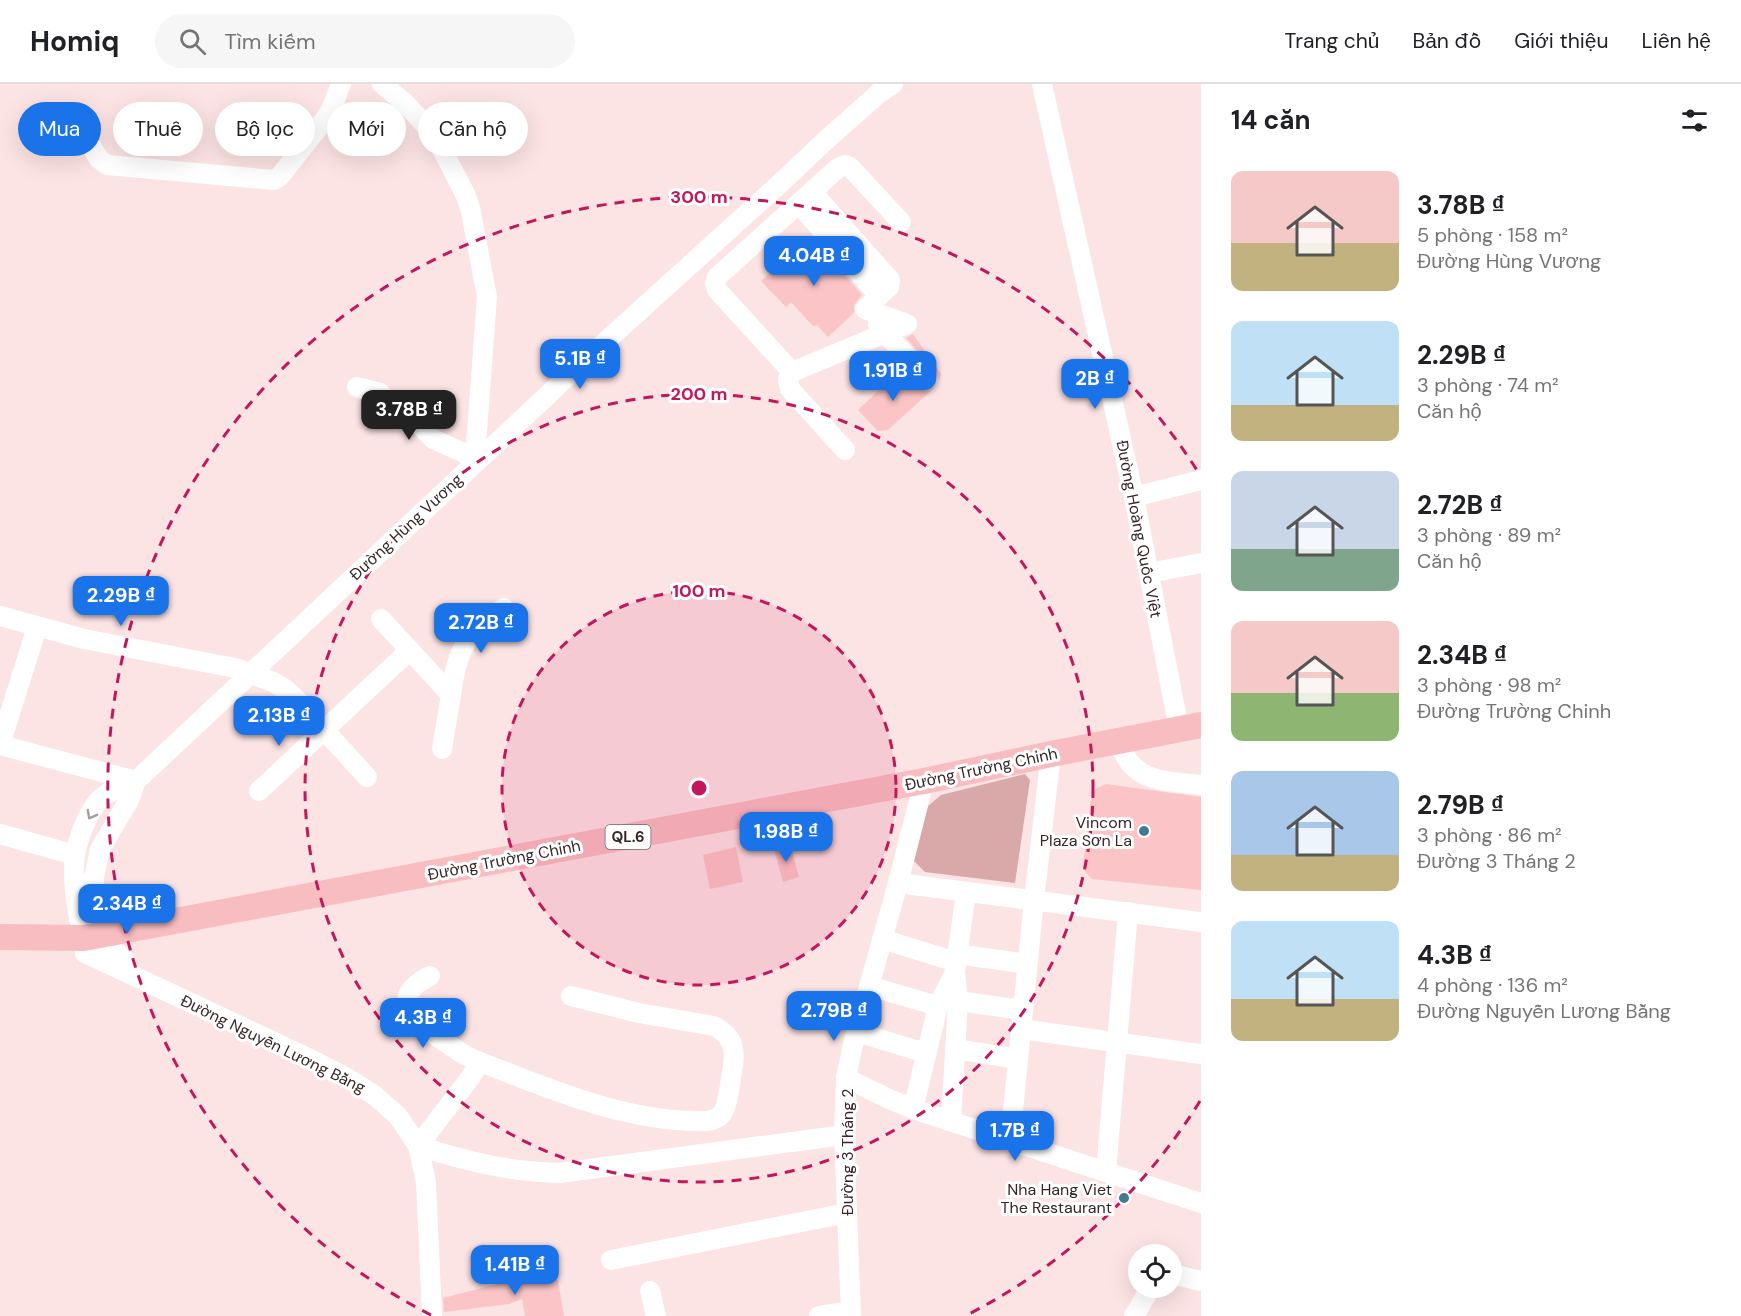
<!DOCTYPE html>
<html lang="vi">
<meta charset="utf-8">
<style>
body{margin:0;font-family:"DM Sans",sans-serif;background:#f6f6f6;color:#202124;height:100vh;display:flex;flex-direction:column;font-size:22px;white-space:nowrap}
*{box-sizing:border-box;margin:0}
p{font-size:20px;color:#757577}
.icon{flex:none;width:33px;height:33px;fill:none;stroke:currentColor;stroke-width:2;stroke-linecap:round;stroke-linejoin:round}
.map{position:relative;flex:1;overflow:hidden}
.drawer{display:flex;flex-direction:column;background:#fff;width:540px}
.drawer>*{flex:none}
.hud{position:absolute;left:18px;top:18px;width:570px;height:54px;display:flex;gap:12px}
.fabs{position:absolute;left:1128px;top:1160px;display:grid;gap:12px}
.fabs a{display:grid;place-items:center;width:54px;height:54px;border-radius:50%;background:#fff;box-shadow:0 6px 24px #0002;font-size:30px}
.price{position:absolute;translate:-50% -51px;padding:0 14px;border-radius:12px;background:#1a73e8;color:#fff;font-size:20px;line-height:39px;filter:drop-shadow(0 2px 3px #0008)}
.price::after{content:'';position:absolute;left:50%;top:36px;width:18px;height:14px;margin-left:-9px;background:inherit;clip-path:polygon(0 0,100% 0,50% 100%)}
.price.on{background:#222;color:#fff}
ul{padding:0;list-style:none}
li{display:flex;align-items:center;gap:18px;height:150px;padding:0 30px}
li span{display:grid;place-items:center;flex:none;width:168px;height:120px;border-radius:12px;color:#555}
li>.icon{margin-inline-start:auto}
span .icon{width:72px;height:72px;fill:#fffc;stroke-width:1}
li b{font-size:26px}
h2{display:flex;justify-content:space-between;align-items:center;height:72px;padding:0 30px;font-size:26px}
.tag{padding:0 21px;border-radius:27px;background:#fff;box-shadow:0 6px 24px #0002;font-size:21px;line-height:54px}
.tag.on{background:#1a73e8;color:#fff}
header{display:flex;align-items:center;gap:36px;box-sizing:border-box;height:84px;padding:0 30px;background:#fff;border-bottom:2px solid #e0e0e0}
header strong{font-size:28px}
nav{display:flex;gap:33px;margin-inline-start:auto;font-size:21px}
.search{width:420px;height:54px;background:#f6f6f6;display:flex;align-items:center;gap:15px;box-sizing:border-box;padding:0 21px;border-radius:33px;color:#757577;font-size:22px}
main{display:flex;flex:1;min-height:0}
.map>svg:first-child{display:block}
.green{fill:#d9a8a9}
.building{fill:#fbc5c7}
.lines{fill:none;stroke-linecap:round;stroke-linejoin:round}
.minor{stroke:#fff;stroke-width:20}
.major{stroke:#f8bdc1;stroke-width:26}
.oneway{stroke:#a49d9e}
.ring{fill:none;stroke:#c2185b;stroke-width:3;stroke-dasharray:10 8}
.poi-dot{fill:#3f7b92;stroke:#fff;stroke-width:2}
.labels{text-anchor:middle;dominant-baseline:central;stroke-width:6;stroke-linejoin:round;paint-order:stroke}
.shield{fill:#fff;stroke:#726768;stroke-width:1.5}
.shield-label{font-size:15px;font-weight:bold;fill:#352627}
.street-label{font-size:16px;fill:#352627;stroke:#fff}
.poi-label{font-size:16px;fill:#352627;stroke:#fff;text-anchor:end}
.centre{fill:#c2185b;stroke:#fff;stroke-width:3}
.ring-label{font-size:18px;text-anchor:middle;font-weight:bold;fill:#c2185b;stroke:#fff;stroke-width:6;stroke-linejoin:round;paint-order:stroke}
</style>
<header>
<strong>Homiq</strong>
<div class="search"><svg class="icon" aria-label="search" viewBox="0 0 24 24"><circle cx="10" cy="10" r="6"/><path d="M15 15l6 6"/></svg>Tìm kiếm</div>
<nav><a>Trang chủ</a><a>Bản đồ</a><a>Giới thiệu</a><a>Liên hệ</a></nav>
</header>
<main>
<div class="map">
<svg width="1201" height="1232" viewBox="0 0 1201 1232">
<rect width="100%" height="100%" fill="#fce3e4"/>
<path class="green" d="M 1025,690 L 1030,696 L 1015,799 L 925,788 L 914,777 L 928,722 L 941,711 Z"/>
<g class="building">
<path d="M 810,151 L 862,211 L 854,221 L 854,229 L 828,253 L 817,241 L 813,242 L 791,218 L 786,223 L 761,197 Z"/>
<path d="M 913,250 L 941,290 L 939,296 L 936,287 L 906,254 Z"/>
<path d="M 901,285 L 923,306 L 929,307 L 935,303 L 888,346 L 878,347 L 858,326 Z"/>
<path d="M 1106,700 L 1201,713 L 1201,806 L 1092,795 L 1086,789 L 1083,781 L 1091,714 L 1096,705 Z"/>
<path d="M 790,760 L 799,793 L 783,798 L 774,765 Z"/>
<path d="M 736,763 L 743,798 L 710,805 L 703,771 Z"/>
<path d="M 556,1185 L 564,1232 L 525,1232 L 522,1215 L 509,1220 L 444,1228 L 443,1214 Z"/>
</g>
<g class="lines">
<g class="minor">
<path d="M 382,0 L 405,19 L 429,45 L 439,59 L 466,112 L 471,128 L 487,213 L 475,374 L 477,376"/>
<path d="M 1042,0 L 1134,413 L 1179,645"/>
<path d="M 90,61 L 99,75 L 107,81 L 274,96 L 280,92 L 325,35 L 331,26 L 341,0"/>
<path d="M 812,108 L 890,196 L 889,203 L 865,225 L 907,240 L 792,288 L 717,206 L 715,199 L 717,193 L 838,84 L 845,81 L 850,83 L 901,138"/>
<path d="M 799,120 L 879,212"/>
<path d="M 878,241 L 927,295"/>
<path d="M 792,288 L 788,295 L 790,305 L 845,366"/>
<path d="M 357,303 L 380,309 L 399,328 L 419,340 L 433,355 L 475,374"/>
<path d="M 1134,413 L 1201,396"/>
<path d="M 1149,489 L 1201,479"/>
<path d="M 0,532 L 84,555 L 235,584 L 273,598 L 285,605 L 296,615 L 367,693"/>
<path d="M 381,535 L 451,611 L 442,665"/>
<path d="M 451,611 C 457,564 466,551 504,524"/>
<path d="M 1118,659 C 1122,665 1125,673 1130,679 C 1146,699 1178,698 1201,701"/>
<path d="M 0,661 L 136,697"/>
<path d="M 0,661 L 37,543"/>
<path d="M 259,707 L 410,566"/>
<path d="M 0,750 L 75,771"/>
<path d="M 898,799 L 1201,838"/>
<path d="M 882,855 L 956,878"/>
<path d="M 85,869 L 308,974 L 349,995 L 374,1011 L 398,1032 L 418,1062 L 426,1098 L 432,1232"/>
<path d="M 957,870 L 1027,880"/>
<path d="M 96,874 C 92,868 87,861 84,854 C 77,834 72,793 75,772 C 78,754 87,730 99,716 C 107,707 124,702 136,697 L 583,278 L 786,94 L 825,57 L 879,9 L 893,0"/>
<path d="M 126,878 L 99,851 L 95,822 L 94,793 L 100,765 L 129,716 L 136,697"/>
<path d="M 430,892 C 387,913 414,935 439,954 C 453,963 465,973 480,978 L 470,994 L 418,1062 C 466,1077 509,1088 560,1089 L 844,1051"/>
<path d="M 869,902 L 938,922"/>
<path d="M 958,917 L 1023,926"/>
<path d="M 1021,945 L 1201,970"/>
<path d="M 856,948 L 926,969"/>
<path d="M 955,965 L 1018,975"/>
<path d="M 480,978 C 549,1004 615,1034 690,1037 C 700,1037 712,1039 720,1032 C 728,1025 730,999 732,988 C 736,967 735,953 714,942 L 639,929 L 571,912"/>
<path d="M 846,994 L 889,1015 L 913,1025 L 1201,1119"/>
<path d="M 913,1025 L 938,922 L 955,888 L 966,808"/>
<path d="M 951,1037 L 958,917 L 955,888"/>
<path d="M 1010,1057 L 1034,816 L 1051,670"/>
<path d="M 1106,1088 L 1128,828"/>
<path d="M 611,1176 L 847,1129"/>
<path d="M 1172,1190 L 1201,1197"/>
<path d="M 650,1207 L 656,1232"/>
<path d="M 819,1232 L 851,1227"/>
<path d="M 851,1232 L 844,1051 L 846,994 L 853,960 L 898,799 L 924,697"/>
<path d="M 1134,1232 L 1151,1203"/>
</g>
<path class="major" d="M 0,853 L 84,854 L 924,697 L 1051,670 L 1201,641"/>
</g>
<defs><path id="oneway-chevron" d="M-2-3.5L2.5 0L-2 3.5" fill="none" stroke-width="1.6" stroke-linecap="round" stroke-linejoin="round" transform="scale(1.5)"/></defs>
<use class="oneway" href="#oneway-chevron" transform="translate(91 731) rotate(118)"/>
<circle cx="699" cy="704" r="197" fill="#c2185b" fill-opacity=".12"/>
<g class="ring">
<circle cx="699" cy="704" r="197"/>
<circle cx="699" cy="704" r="394"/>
<path d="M1200 1017A591 591 0 0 1 967 1231M431 1231A591 591 0 1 1 1200 391"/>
</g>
<g class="poi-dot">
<circle cx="1144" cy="747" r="6"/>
<circle cx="1124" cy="1114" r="6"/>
</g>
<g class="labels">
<rect class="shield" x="605.5" y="741" width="45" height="24" rx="4.5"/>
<g class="shield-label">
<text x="628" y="753">QL.6</text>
</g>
<g class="street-label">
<text transform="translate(406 443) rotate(-43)">Đường Hùng Vương</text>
<text transform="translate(1139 445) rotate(79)">Đường Hoàng Quốc Việt</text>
<text transform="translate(981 685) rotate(-12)">Đường Trường Chinh</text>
<text transform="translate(504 776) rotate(-11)">Đường Trường Chinh</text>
<text transform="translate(273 960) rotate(26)">Đường Nguyễn Lương Bằng</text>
<text transform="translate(847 1068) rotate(-90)">Đường 3 Tháng 2</text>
</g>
<g class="poi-label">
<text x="1132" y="738">Vincom<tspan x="1132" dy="18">Plaza Sơn La</tspan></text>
<text x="1112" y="1105">Nha Hang Viet<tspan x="1112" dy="18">The Restaurant</tspan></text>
</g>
</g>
<circle cx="699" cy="704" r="9" class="centre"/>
<g class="ring-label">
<text x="699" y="119">300 m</text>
<text x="699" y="316">200 m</text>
<text x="699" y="513">100 m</text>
</g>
</svg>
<div class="fabs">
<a><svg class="icon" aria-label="locate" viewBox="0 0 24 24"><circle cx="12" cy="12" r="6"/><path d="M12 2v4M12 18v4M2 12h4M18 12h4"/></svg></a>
</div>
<b class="price" style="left:814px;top:203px">4.04B ₫</b>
<b class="price" style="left:580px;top:306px">5.1B ₫</b>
<b class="price" style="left:893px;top:318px">1.91B ₫</b>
<b class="price" style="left:1095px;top:326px">2B ₫</b>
<b class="price on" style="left:409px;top:357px">3.78B ₫</b>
<b class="price" style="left:121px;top:543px">2.29B ₫</b>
<b class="price" style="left:481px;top:570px">2.72B ₫</b>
<b class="price" style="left:279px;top:663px">2.13B ₫</b>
<b class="price" style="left:786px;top:779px">1.98B ₫</b>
<b class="price" style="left:127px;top:851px">2.34B ₫</b>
<b class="price" style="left:834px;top:958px">2.79B ₫</b>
<b class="price" style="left:423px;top:965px">4.3B ₫</b>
<b class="price" style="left:1015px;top:1078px">1.7B ₫</b>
<b class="price" style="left:515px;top:1212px">1.41B ₫</b>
<div class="hud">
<a class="tag on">Mua</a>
<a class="tag">Thuê</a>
<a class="tag">Bộ lọc</a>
<a class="tag">Mới</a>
<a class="tag">Căn hộ</a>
</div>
</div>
<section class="drawer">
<h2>14 căn<svg class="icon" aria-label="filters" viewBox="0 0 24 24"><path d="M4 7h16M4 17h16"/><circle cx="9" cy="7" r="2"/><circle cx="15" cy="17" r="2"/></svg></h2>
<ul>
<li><span style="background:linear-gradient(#f6c9c9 60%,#c2b280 0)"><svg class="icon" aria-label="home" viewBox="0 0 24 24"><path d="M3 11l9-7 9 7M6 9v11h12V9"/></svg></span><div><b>3.78B ₫</b><p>5 phòng · 158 m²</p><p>Đường Hùng Vương</p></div></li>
<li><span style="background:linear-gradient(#bfe0f5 70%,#c2b280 0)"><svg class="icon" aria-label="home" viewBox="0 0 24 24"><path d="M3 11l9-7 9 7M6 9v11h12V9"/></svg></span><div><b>2.29B ₫</b><p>3 phòng · 74 m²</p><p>Căn hộ</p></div></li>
<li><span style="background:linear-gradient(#c9d6e8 65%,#7fa58c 0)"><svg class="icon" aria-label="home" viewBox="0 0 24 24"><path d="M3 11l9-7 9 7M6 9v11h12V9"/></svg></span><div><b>2.72B ₫</b><p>3 phòng · 89 m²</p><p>Căn hộ</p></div></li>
<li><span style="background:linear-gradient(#f6c9c9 60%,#8fb573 0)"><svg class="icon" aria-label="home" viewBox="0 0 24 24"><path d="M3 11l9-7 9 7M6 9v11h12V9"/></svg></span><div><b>2.34B ₫</b><p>3 phòng · 98 m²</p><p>Đường Trường Chinh</p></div></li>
<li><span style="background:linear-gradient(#a9c7e8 70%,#c2b280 0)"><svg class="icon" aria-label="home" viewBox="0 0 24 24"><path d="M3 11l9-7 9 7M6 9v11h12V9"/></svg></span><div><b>2.79B ₫</b><p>3 phòng · 86 m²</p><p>Đường 3 Tháng 2</p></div></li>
<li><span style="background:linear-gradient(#bfe0f5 65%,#c2b280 0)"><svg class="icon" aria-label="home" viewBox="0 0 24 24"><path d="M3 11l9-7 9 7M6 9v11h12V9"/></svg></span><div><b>4.3B ₫</b><p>4 phòng · 136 m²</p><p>Đường Nguyễn Lương Bằng</p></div></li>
</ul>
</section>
</main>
